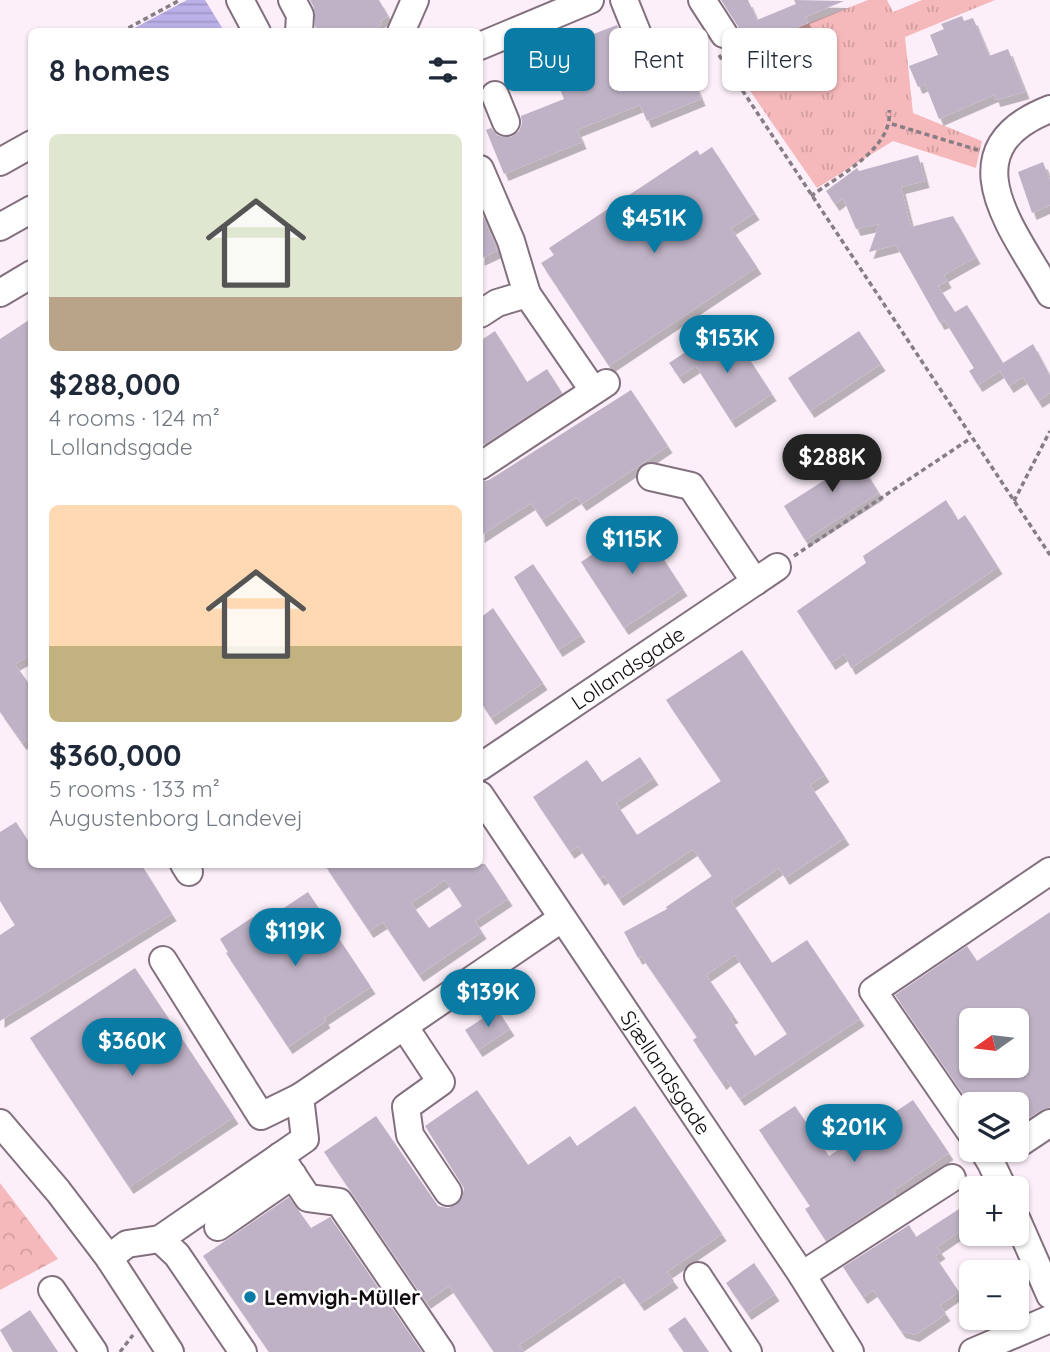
<!DOCTYPE html>
<meta charset="utf-8">
<style>
body{margin:0;font-family:Quicksand,sans-serif;background:#f2f2f3;color:#1f2937;height:100vh;display:flex;flex-direction:column;font-size:26px;white-space:nowrap}
*{box-sizing:border-box;margin:0}
p{font-size:23px;color:#747a83}
.icon{flex:none;width:38px;height:38px;fill:none;stroke:currentColor;stroke-width:2;stroke-linecap:round;stroke-linejoin:round}
.map{position:relative;flex:1;overflow:hidden}
.panel{position:absolute;left:28px;top:28px;width:455px;height:840px;display:flex;flex-direction:column;background:#fff;border-radius:10px;box-shadow:0 2px 5px #0004}
.panel>*{flex:none}
.banner{position:absolute;left:504px;top:28px;width:441px;height:63px;display:flex;gap:14px}
.needle{width:46px;rotate:256deg}
.buttons{position:absolute;left:959px;top:1008px;display:grid;gap:14px}
.buttons a{display:grid;place-items:center;width:70px;height:70px;border-radius:10px;background:#fff;box-shadow:0 2px 5px #0004;font-size:35px}
.price{position:absolute;translate:-50% -60px;padding:0 16px;border-radius:24px;background:#0a7ba4;color:#fff;font-size:23px;line-height:46px;filter:drop-shadow(0 2px 4px #0008)}
.price::after{content:'';position:absolute;left:50%;top:42px;width:21px;height:16px;margin-left:-10px;background:inherit;clip-path:polygon(0 0,100% 0,50% 100%)}
.price.on{background:#222;color:#fff}
ul{padding:0;list-style:none}
li{display:grid;align-content:center;gap:14px;height:371px;padding:0 21px}
li span{display:grid;place-items:center;height:217px;border-radius:10px;color:#555}
li>.icon{margin-inline-start:auto}
span .icon{width:126px;height:126px;fill:#fffc;stroke-width:1}
li b{font-size:30px}
h2{display:flex;justify-content:space-between;align-items:center;height:84px;padding:0 21px;font-size:30px}
.chip{padding:0 24px;border-radius:10px;background:#fff;box-shadow:0 2px 5px #0004;font-size:24px;line-height:63px}
.chip.on{background:#0a7ba4;color:#fff}
.map>svg:first-child{display:block}
.grass{fill:url(#grass-tufts)}
.forest{fill:url(#forest-crowns)}
.water{fill:url(#water-rules)}
.building{fill:#bfb2c6;fill-rule:evenodd;filter:url(#shadow)}
.lines{fill:none;stroke-linecap:round;stroke-linejoin:round}
.minor-casing{stroke:#83707e;stroke-width:30}
.path{stroke:#877d85;stroke-width:3.5;stroke-dasharray:5 3.5;stroke-linecap:butt}
.minor{stroke:#fff;stroke-width:26}
.poi-dot{fill:#0a7ba4;stroke:#fff;stroke-width:2.5}
.labels{text-anchor:middle;dominant-baseline:central;stroke-width:5;stroke-linejoin:round;paint-order:stroke}
.street-label{font-size:21px;fill:#110b10;stroke:#fff}
.poi-label{font-size:21px;font-weight:bold;fill:#110b10;stroke:#fff;text-anchor:start}
</style>
<div class="map">
<svg width="1050" height="1352" viewBox="0 0 1050 1352">
<defs>
<pattern id="grass-tufts" width="24" height="20" patternUnits="userSpaceOnUse" patternTransform="scale(1.75)"><rect width="24" height="20" fill="#f6b9bb"/><path d="M3 7l-1-3M5 7V3M7 7l1-3M15 17l-1-3M17 17v-4M19 17l1-3" fill="none" stroke="#d29ea0"/></pattern>
<pattern id="forest-crowns" width="20" height="18" patternUnits="userSpaceOnUse" patternTransform="scale(1.75)"><rect width="20" height="18" fill="#f6b9bb"/><path d="M2 6a3 3 0 1 1 6 0M12 15a3 3 0 1 1 6 0" fill="none" stroke="#d29ea0"/></pattern>
<pattern id="water-rules" width="6" height="5" patternUnits="userSpaceOnUse" patternTransform="scale(1.75)"><rect width="6" height="5" fill="#bbb0e7"/><path d="M0 2.5h6" fill="none" stroke="#a096c5"/></pattern>
<filter id="shadow"><feDropShadow dx="4.5" dy="7" stdDeviation="0" flood-color="#0004"/></filter>
</defs>
<rect width="100%" height="100%" fill="#fceff9"/>
<path class="grass" d="M 868,0 L 887,0 L 893,12 L 922,0 L 995,0 L 905,37 L 913,113 L 982,141 L 976,168 L 893,141 L 817,188 L 726,56 Z"/>
<path class="forest" d="M 0,1183 L 58,1259 L 0,1290 Z"/>
<path class="water" d="M 187,0 L 205,0 L 224,31 L 129,31 Z"/>
<g class="building">
<path d="M 310,0 L 379,0 L 388,16 L 380,21 L 382,24 L 368,32 L 318,32 L 315,26 L 314,8 Z"/>
<path d="M 721,0 L 748,0 L 757,20 L 796,4 L 794,0 L 844,1 L 805,17 L 808,23 L 782,33 L 780,28 L 736,45 L 740,34 L 738,26 Z"/>
<path d="M 962,16 L 964,21 L 973,18 L 989,56 L 1008,49 L 1025,92 L 996,100 L 994,95 L 939,119 L 925,84 L 918,87 L 909,66 L 938,55 L 930,35 L 944,29 L 941,24 Z"/>
<path d="M 617,25 L 631,59 L 642,68 L 650,67 L 682,52 L 701,99 L 647,121 L 640,105 L 577,130 L 582,142 L 504,174 L 486,130 L 491,128 L 497,135 L 503,137 L 511,137 L 519,131 L 522,123 L 521,116 L 564,99 L 553,72 L 560,69 L 552,50 Z"/>
<path d="M 712,147 L 755,213 L 731,228 L 757,267 L 609,366 L 541,263 L 554,255 L 549,248 L 697,150 L 700,155 Z"/>
<path d="M 918,155 L 925,181 L 901,187 L 911,227 L 953,216 L 976,257 L 944,275 L 947,281 L 938,286 L 955,312 L 967,305 L 1003,363 L 1033,344 L 1050,376 L 1050,393 L 1038,401 L 1023,377 L 1009,386 L 1000,371 L 978,385 L 969,371 L 974,368 L 945,321 L 940,323 L 896,245 L 869,252 L 879,224 L 856,229 L 843,198 L 835,204 L 826,191 L 857,168 L 859,171 Z"/>
<path d="M 1043,162 L 1050,180 L 1050,205 L 1032,213 L 1018,172 Z"/>
<path d="M 480,208 L 497,251 L 480,259 Z"/>
<path d="M 32,318 L 32,654 L 15,664 L 32,688 L 32,736 L 22,743 L 0,712 L 0,339 Z"/>
<path d="M 495,331 L 527,382 L 547,369 L 562,393 L 480,447 L 480,341 Z"/>
<path d="M 731,331 L 772,394 L 731,421 L 696,366 L 679,377 L 669,363 L 687,351 L 691,357 Z"/>
<path d="M 859,331 L 881,364 L 810,411 L 788,378 Z"/>
<path d="M 631,390 L 668,446 L 582,504 L 577,497 L 542,520 L 531,503 L 480,536 L 480,482 L 489,480 Z"/>
<path d="M 837,444 L 846,459 L 855,454 L 879,493 L 805,540 L 784,506 L 831,476 L 818,456 Z"/>
<path d="M 946,500 L 958,520 L 965,515 L 998,567 L 851,668 L 844,654 L 831,663 L 797,611 L 866,563 L 863,556 Z"/>
<path d="M 640,523 L 683,589 L 624,628 L 581,562 Z"/>
<path d="M 533,564 L 581,635 L 558,650 L 514,577 Z"/>
<path d="M 493,608 L 543,683 L 491,718 L 480,701 L 480,618 Z"/>
<path d="M 742,650 L 825,775 L 810,785 L 845,838 L 785,878 L 779,868 L 731,901 L 772,963 L 807,940 L 860,1019 L 740,1099 L 726,1079 L 722,1083 L 693,1040 L 697,1037 L 641,956 L 638,958 L 624,932 L 667,909 L 666,907 L 712,876 L 693,849 L 619,899 L 604,876 L 600,879 L 578,846 L 570,852 L 533,797 L 587,760 L 602,782 L 640,757 L 654,778 L 616,803 L 637,835 L 721,781 L 666,700 ZM 735,955 L 787,1034 L 755,1056 L 730,1018 L 734,1016 L 706,975 Z"/>
<path d="M 16,822 L 32,847 L 32,864 L 141,864 L 172,914 L 0,1021 L 0,935 L 15,925 L 0,901 L 0,832 Z"/>
<path d="M 324,864 L 485,864 L 508,899 L 475,921 L 482,932 L 419,975 L 383,922 L 369,931 ZM 445,880 L 462,906 L 429,928 L 411,903 Z"/>
<path d="M 308,892 L 371,987 L 324,1018 L 326,1021 L 288,1047 L 226,953 L 228,952 L 220,939 L 253,917 L 258,925 Z"/>
<path d="M 1050,912 L 1050,1107 L 1041,1110 L 1017,1126 L 1017,1104 L 970,1104 L 895,995 L 967,946 L 977,961 ZM 971,1020 L 1017,1020 L 1017,1066 L 971,1066 Z"/>
<path d="M 135,968 L 234,1117 L 129,1187 L 30,1038 Z"/>
<path d="M 497,1009 L 510,1029 L 478,1050 L 465,1030 Z"/>
<path d="M 477,1090 L 528,1165 L 570,1136 L 577,1146 L 635,1106 L 722,1234 L 667,1272 L 674,1281 L 640,1304 L 620,1276 L 519,1345 L 524,1352 L 494,1352 L 449,1286 L 426,1302 L 324,1152 L 376,1116 L 438,1206 L 448,1208 L 456,1205 L 462,1198 L 464,1188 L 425,1126 Z"/>
<path d="M 913,1100 L 949,1153 L 893,1191 L 896,1195 L 826,1241 L 805,1209 L 810,1206 L 759,1130 L 795,1106 L 829,1156 Z"/>
<path d="M 289,1197 L 311,1228 L 330,1217 L 422,1352 L 269,1352 L 203,1256 Z"/>
<path d="M 962,1207 L 971,1224 L 937,1247 L 941,1252 L 935,1256 L 959,1292 L 940,1305 L 946,1314 L 915,1335 L 901,1331 L 873,1290 L 863,1297 L 843,1267 L 909,1225 L 916,1237 Z"/>
<path d="M 754,1263 L 775,1294 L 747,1313 L 726,1283 Z"/>
<path d="M 30,1310 L 58,1352 L 13,1352 L 0,1330 Z"/>
<path d="M 685,1317 L 709,1352 L 684,1352 L 668,1329 Z"/>
</g>
<g class="lines">
<g class="minor-casing">
<g id="minor">
<path d="M 240,0 L 257,32"/>
<path d="M 292,0 L 300,15 L 299,32"/>
<path d="M 624,0 L 645,52"/>
<path d="M 702,0 L 724,34"/>
<path d="M 401,32 L 415,0"/>
<path d="M 480,46 L 590,0"/>
<path d="M 495,95 L 506,122"/>
<path d="M 1050,109 C 945,150 1014,230 1050,294"/>
<path d="M 0,162 L 32,144"/>
<path d="M 480,169 L 511,241 L 527,294"/>
<path d="M 0,227 L 32,209"/>
<path d="M 0,293 L 32,274"/>
<path d="M 480,314 L 497,303 L 527,294 L 593,390"/>
<path d="M 480,466 L 606,383"/>
<path d="M 651,477 L 691,486 L 755,582"/>
<path id="s1" d="M 480,767 L 777,567"/>
<path id="s2" d="M 480,795 L 802,1275 L 850,1352"/>
<path d="M 184,864 L 189,872"/>
<path d="M 163,960 L 261,1116 L 300,1097 L 561,919"/>
<path d="M 404,1026 L 441,1082 L 406,1107 L 410,1135 L 448,1192"/>
<path d="M 0,1123 L 58,1191 L 109,1258 L 170,1352"/>
<path d="M 971,1133 L 873,991 L 1050,871"/>
<path d="M 1017,1145 L 1050,1123"/>
<path d="M 983,1150 L 991,1163 L 1003,1188"/>
<path d="M 280,1156 L 308,1198 L 339,1202 L 441,1352"/>
<path d="M 1017,1220 L 1050,1295"/>
<path d="M 218,1227 L 293,1175"/>
<path d="M 160,1239 L 305,1139 L 300,1097"/>
<path d="M 109,1258 L 127,1244 L 160,1239 L 177,1255 L 243,1352"/>
<path d="M 802,1275 L 952,1178"/>
<path d="M 698,1276 L 748,1352"/>
<path d="M 52,1290 L 94,1352"/>
<path d="M 973,1352 L 1050,1319"/>
</g>
</g>
<g class="path">
<path d="M 121,32 L 180,0"/>
<path d="M 719,55 L 1050,555"/>
<path d="M 892,124 L 978,150"/>
<path d="M 811,196 C 838,176 894,148 889,110"/>
<path d="M 1014,501 L 1050,431"/>
<path d="M 794,556 L 971,438"/>
<path d="M 120,1352 L 133,1335"/>
</g>
<use href="#minor" class="minor"/>
</g>
<circle class="poi-dot" cx="250" cy="1297" r="7"/>
<g class="labels">
<g class="street-label">
<text stroke="none"><textPath href="#s1" startOffset="178">Lollandsgade</textPath></text>
<text stroke="none"><textPath href="#s2" startOffset="334">Sjællandsgade</textPath></text>
</g>
<g class="poi-label">
<text x="264" y="1297">Lemvigh-Müller</text>
</g>
</g>
</svg>
<div class="buttons">
<a><svg class="needle" viewBox="-14 -14 28 28"><path d="M0-13l5 13h-10z" fill="#e53935"/><path d="M0 13l5-13h-10z" fill="#747a83"/></svg></a>
<a><svg class="icon" aria-label="layers" viewBox="0 0 24 24"><path d="M12 4l9 5-9 5-9-5zM3 14l9 5 9-5"/></svg></a>
<a>+</a>
<a>−</a>
</div>
<b class="price" style="left:654px;top:255px">$451K</b>
<b class="price" style="left:727px;top:375px">$153K</b>
<b class="price on" style="left:832px;top:494px">$288K</b>
<b class="price" style="left:632px;top:576px">$115K</b>
<b class="price" style="left:295px;top:968px">$119K</b>
<b class="price" style="left:488px;top:1029px">$139K</b>
<b class="price" style="left:132px;top:1078px">$360K</b>
<b class="price" style="left:854px;top:1164px">$201K</b>
<div class="banner">
<a class="chip on">Buy</a>
<a class="chip">Rent</a>
<a class="chip">Filters</a>
</div>
<section class="panel">
<h2>8 homes<svg class="icon" aria-label="filters" viewBox="0 0 24 24"><path d="M4 7h16M4 17h16"/><circle cx="9" cy="7" r="2"/><circle cx="15" cy="17" r="2"/></svg></h2>
<ul>
<li><span style="background:linear-gradient(#dfe7d0 75%,#b9a48a 0)"><svg class="icon" aria-label="home" viewBox="0 0 24 24"><path d="M3 11l9-7 9 7M6 9v11h12V9"/></svg></span><div><b>$288,000</b><p>4 rooms · 124 m²</p><p>Lollandsgade</p></div></li>
<li><span style="background:linear-gradient(#ffd9b3 65%,#c2b280 0)"><svg class="icon" aria-label="home" viewBox="0 0 24 24"><path d="M3 11l9-7 9 7M6 9v11h12V9"/></svg></span><div><b>$360,000</b><p>5 rooms · 133 m²</p><p>Augustenborg Landevej</p></div></li>
</ul>
</section>
</div>
